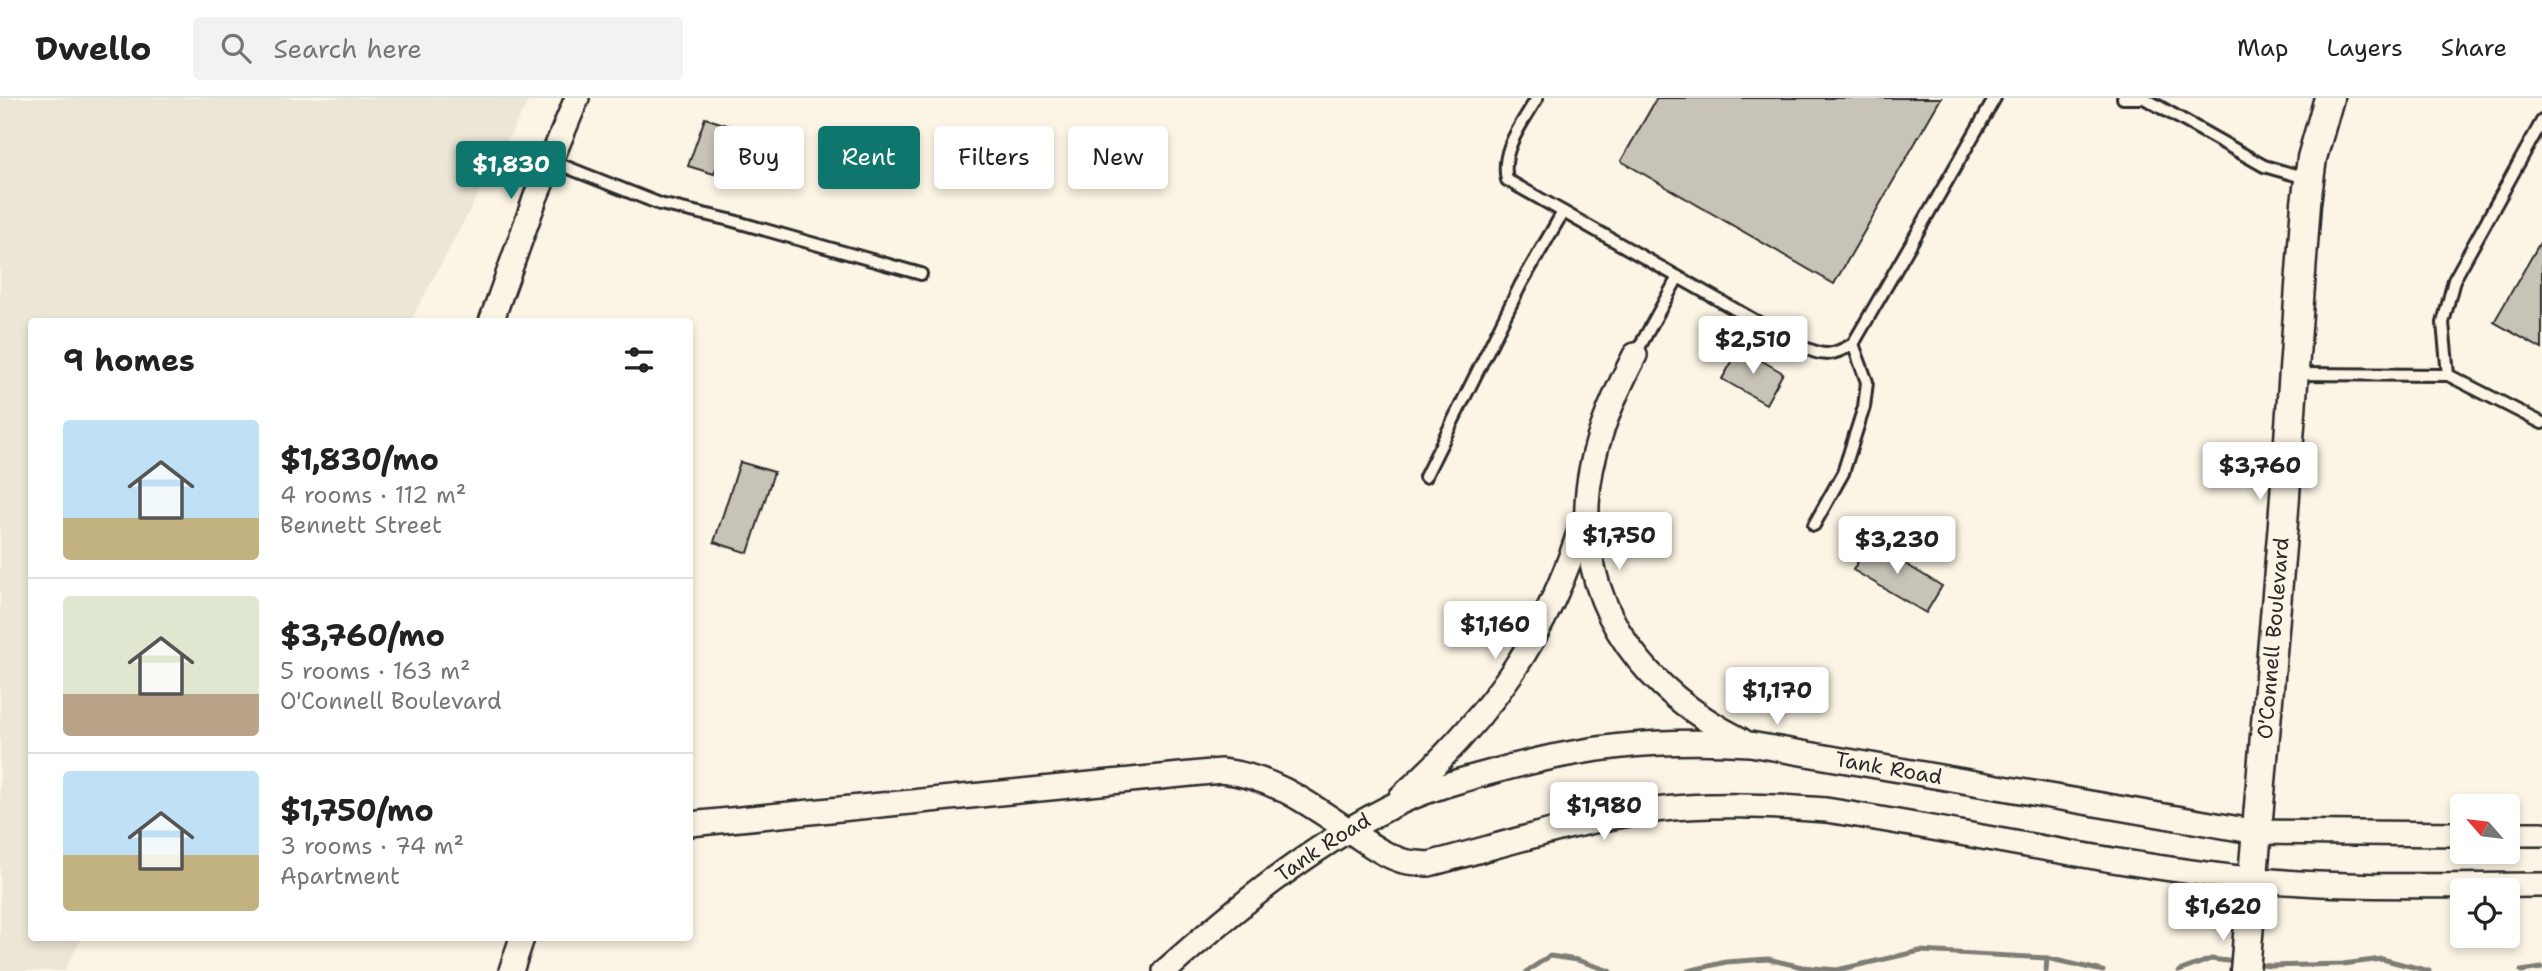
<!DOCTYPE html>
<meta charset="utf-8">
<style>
body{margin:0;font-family:"Shantell Sans",sans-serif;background:#f2f2f2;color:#222;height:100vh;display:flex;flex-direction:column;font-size:26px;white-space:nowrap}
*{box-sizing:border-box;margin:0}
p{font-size:23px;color:#767676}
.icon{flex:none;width:38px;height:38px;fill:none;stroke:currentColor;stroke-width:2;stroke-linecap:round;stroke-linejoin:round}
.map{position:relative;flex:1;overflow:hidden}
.sheet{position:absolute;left:28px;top:220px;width:665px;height:623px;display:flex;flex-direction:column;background:#fff;border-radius:7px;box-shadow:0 4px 10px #0003}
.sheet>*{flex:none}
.guide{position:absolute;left:714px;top:28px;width:665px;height:63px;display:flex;gap:14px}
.needle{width:46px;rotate:298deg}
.controls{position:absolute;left:2450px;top:696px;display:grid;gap:14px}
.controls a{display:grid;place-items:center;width:70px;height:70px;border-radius:7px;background:#fff;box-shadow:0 4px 10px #0003;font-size:35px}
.price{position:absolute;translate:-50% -60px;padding:0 16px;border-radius:7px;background:#fff;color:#222;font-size:23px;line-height:46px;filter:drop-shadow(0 2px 4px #0008)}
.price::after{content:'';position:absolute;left:50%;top:42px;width:21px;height:16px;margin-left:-10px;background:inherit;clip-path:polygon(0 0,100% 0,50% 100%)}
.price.active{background:#0f766e;color:#fff}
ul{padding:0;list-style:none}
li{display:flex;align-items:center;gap:21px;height:175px;padding:0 35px}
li+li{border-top:2px solid #e0e0e0}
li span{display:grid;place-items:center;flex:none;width:196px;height:140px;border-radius:7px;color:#555}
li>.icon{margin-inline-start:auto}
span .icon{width:84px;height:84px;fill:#fffc;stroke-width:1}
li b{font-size:30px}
h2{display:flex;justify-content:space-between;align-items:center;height:84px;padding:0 35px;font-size:30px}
.chip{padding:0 24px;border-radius:7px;background:#fff;box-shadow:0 4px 10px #0003;font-size:24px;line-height:63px}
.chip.active{background:#0f766e;color:#fff}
header{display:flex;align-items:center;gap:42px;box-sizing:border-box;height:98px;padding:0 35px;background:#fff;border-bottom:2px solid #e0e0e0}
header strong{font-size:33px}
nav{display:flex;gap:38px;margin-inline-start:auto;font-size:24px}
.search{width:490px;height:63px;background:#f2f2f2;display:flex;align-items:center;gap:18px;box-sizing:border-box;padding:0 24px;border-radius:7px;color:#767676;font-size:26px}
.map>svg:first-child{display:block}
.built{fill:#ece6d7}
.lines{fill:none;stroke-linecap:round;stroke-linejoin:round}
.stream{stroke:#7d7b74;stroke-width:5}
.building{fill:#c8c3b7;stroke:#2b2b2b;stroke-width:2}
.service-casing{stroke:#2b2b2b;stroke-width:16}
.minor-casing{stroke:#2b2b2b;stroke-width:28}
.tertiary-casing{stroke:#2b2b2b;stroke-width:33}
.service{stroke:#fcf5e5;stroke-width:10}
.minor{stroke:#fcf5e5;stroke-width:23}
.tertiary{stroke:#fcf5e5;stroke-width:28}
.labels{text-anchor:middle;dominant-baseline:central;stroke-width:7;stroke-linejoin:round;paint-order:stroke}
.street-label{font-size:21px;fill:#2b2b2b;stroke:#fcf5e5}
</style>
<header>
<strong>Dwello</strong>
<div class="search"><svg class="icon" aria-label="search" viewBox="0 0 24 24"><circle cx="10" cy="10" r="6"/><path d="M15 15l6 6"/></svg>Search here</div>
<nav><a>Map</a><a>Layers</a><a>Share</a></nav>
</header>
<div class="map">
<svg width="2542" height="873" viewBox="0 0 2542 873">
<rect width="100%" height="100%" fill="#fcf5e5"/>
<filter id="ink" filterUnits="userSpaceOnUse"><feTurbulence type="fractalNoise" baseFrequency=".0143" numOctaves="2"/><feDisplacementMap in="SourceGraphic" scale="14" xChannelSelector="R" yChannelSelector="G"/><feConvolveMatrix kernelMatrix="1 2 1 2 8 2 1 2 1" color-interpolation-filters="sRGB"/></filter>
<g filter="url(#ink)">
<path class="built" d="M 0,0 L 530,0 L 410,224 L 32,224 L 32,840 L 82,840 L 64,873 L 0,873 Z"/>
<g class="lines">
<g class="stream">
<path d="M 2253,866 L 2271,868 L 2343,866 L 2382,861 L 2429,873"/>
<path d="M 1527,873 L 1550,858 L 1577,862 L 1610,873"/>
<path d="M 1688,873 L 1726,864 L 1768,861 L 1802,869 L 1837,872 L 1920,853 L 2047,860 L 2103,873"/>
<path d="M 2046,873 L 2047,860"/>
<path d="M 2179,873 L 2211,861 L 2236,864"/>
<path d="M 2521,873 L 2542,870"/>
</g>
</g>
<g class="building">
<path d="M 1657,0 L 1941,0 L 1834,186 L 1621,63 Z"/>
<path d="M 705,20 L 730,28 L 714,76 L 688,68 Z"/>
<path d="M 2542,141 L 2542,251 L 2494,224 Z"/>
<path d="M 1740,250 L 1783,275 L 1766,306 L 1722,281 Z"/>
<path d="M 740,364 L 774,374 L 748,455 L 714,444 Z"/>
<path d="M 1887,443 L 1899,450 L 1894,459 L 1942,488 L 1926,515 L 1853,472 L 1869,445 L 1881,453 Z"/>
</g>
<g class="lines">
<g class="service-casing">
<g id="service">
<path d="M 1537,0 C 1522,26 1500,52 1507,82 L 1798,247 C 1823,258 1829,260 1853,246 L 1995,0"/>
<path d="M 2123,0 L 2140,0"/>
<path d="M 2144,0 L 2264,68 L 2306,80"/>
<path d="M 551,63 L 660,106 L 730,122 L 921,176"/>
<path d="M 1635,257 L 1678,179"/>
<path d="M 2294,276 L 2448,277 L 2542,325"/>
<path d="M 2448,277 L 2443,225 L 2454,182 L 2542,23"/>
<path d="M 1425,379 L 1521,186 L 1563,114"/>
<path d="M 1814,427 L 1843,375 L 1864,309 L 1867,284 L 1853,246"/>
</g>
</g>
<g class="minor-casing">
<g id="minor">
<path d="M 491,224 L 536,98 L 577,0"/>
<path d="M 1635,257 C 1611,303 1589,354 1587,407 C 1584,517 1648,594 1741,642"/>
<path d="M 1401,699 C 1489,620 1549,537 1583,422"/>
<path d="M 690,726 L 1221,673 C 1272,678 1309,706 1351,734 C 1368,745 1383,757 1403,763 C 1411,765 1421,765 1429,766 C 1503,747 1579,722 1655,712 C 1712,705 1769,708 1826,712 C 1968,734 2108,766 2250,781 C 2347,791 2445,787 2542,787"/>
<path d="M 2508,736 L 2542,736"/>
<path d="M 511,873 L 522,840"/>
<path id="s1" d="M 1165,873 C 1233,812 1306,752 1388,710 C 1419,694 1454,684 1488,675 C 1579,649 1655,640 1750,646 L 2257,734 L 2462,736"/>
</g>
</g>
<g class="tertiary-casing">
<g id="tertiary">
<path id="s2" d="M 2245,873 L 2283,425 L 2306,105 L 2312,60 L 2329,0"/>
</g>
</g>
<use href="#service" class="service"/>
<use href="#minor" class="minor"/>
<use href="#tertiary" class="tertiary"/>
</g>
</g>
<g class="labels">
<g class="street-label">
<text stroke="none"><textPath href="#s2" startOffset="334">O'Connell Boulevard</textPath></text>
<text stroke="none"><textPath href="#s1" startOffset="789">Tank Road</textPath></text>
<text stroke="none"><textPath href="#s1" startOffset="201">Tank Road</textPath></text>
</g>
</g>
</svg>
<div class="controls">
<a><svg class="needle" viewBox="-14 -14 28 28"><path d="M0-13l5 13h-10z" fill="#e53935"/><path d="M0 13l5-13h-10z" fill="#767676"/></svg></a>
<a><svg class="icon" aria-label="locate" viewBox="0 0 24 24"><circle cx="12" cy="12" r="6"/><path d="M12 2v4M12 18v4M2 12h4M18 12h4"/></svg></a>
</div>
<b class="price active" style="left:511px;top:103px">$1,830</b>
<b class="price" style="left:1753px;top:278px">$2,510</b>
<b class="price" style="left:2260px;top:404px">$3,760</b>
<b class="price" style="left:1619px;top:474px">$1,750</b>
<b class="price" style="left:1897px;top:478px">$3,230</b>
<b class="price" style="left:1495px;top:563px">$1,160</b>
<b class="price" style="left:1777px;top:629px">$1,170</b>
<b class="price" style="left:1604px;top:744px">$1,980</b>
<b class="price" style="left:2223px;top:845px">$1,620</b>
<div class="guide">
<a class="chip">Buy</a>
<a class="chip active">Rent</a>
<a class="chip">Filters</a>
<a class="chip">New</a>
</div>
<section class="sheet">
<h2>9 homes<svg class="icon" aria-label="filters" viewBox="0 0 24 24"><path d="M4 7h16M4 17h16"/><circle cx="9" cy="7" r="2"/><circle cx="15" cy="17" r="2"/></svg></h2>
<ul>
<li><span style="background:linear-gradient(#bfe0f5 70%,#c2b280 0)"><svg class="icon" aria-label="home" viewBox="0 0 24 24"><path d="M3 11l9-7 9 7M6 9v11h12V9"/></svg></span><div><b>$1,830/mo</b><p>4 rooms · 112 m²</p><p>Bennett Street</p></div></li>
<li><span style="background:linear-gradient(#dfe7d0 70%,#b9a48a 0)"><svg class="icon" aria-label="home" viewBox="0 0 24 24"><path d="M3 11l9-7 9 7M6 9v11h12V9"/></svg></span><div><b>$3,760/mo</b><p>5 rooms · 163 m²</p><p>O'Connell Boulevard</p></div></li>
<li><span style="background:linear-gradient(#bfe0f5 60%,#c2b280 0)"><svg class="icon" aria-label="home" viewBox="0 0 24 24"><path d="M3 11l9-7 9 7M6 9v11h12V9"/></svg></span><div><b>$1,750/mo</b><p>3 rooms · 74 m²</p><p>Apartment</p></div></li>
</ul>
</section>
</div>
